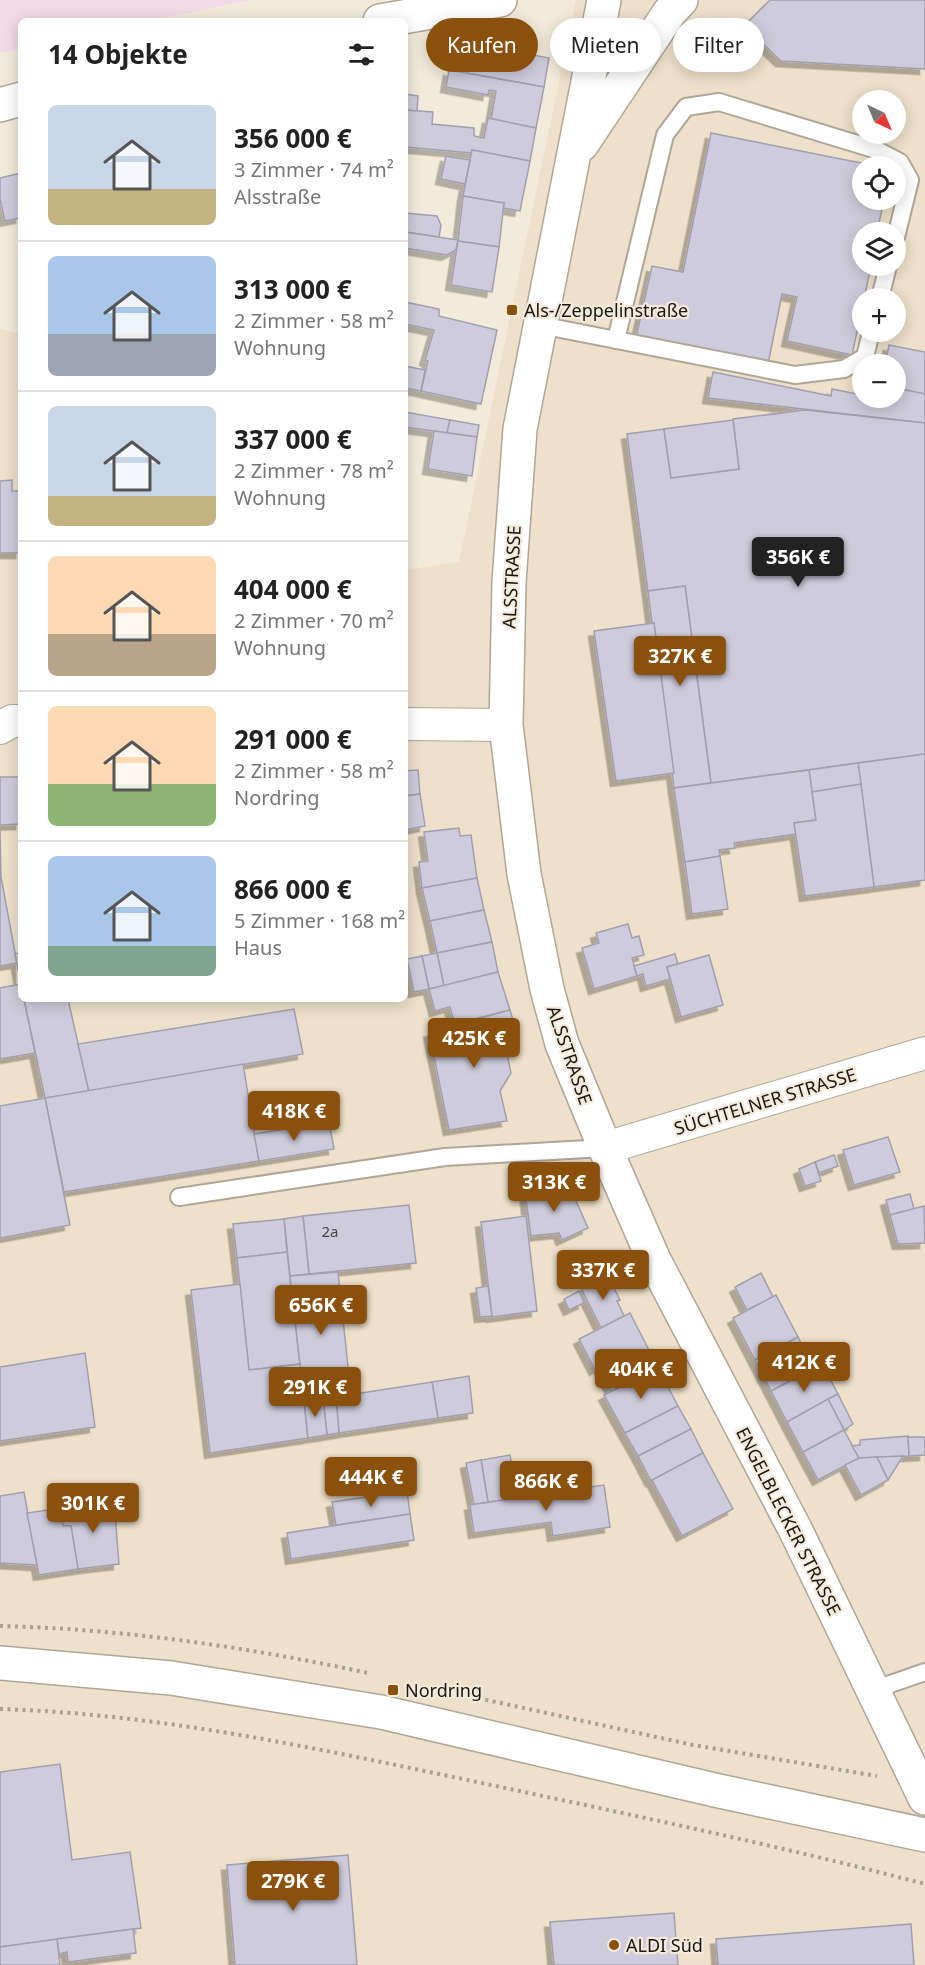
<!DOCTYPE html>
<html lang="de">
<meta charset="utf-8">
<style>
body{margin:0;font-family:"Noto Sans",sans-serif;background:#f6f6f6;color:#222;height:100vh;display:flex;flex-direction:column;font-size:22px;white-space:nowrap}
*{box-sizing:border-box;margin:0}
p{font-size:20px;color:#767676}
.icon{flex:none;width:33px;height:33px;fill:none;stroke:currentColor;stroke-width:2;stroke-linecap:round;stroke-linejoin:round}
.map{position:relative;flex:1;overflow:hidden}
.panel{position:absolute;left:18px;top:18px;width:390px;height:984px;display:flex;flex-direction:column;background:#fff;border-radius:9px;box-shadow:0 3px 15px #0003}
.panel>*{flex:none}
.guide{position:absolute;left:426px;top:18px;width:408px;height:54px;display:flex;gap:12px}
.needle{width:39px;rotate:136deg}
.tools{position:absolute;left:852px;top:90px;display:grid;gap:12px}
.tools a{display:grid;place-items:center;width:54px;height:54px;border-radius:50%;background:#fff;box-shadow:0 3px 15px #0003;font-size:30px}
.price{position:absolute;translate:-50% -51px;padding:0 14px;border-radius:6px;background:#8b500c;color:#fff;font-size:20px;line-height:39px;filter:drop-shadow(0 2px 3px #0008)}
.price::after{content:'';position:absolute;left:50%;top:36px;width:18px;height:14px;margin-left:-9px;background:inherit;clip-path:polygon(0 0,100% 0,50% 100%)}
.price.active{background:#222;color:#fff}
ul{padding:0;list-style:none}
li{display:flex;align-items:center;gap:18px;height:150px;padding:0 30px}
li+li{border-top:2px solid #e0e0e0}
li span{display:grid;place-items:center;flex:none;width:168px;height:120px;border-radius:9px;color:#555}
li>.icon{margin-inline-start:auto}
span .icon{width:72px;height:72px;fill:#fffc;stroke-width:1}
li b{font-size:26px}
h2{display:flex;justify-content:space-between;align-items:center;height:72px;padding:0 30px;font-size:26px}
.pill{padding:0 21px;border-radius:27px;background:#fff;box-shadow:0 3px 15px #0003;font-size:21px;line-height:54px}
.pill.active{background:#8b500c;color:#fff}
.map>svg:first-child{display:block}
.commercial{fill:#f2dae6}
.built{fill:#eee0ca;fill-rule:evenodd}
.building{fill:#ceccdc;stroke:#a19faf;stroke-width:1.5;filter:url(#shadow)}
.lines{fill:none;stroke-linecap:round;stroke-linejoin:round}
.service-casing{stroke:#afa698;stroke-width:20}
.minor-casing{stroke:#afa698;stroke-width:34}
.tertiary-casing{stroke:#afa698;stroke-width:36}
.primary-casing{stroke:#afa698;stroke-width:36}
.path{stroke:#a7a094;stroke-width:4;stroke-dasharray:3 4.5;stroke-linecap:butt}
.service{stroke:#fff;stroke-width:16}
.minor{stroke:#fff;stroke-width:32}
.tertiary{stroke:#fff;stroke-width:33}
.primary{stroke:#fff;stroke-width:33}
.poi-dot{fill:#8b500c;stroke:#f4eadb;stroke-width:2}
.labels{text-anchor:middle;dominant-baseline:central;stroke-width:4.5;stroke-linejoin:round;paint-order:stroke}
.number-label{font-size:15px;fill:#464444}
.poi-label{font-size:18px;fill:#191611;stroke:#f4eadb;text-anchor:start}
.street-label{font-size:18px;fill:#191611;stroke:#f4eadb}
</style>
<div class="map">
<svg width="925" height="1965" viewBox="0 0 925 1965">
<defs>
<filter id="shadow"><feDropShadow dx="-5.5" dy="5.5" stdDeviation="0" flood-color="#0004"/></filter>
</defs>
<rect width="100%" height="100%" fill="#f4eadb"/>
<path class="commercial" d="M 0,0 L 249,0 L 151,21 L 21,21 L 21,49 L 0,53 Z"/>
<path class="built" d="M 576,0 L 925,0 L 925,1965 L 0,1965 L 0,329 L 21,334 L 21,999 L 405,999 L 405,570 L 459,562 ZM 862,100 L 896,100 L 896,134 L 862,134 ZM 862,166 L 896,166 L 896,200 L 862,200 ZM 862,232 L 896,232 L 896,266 L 862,266 ZM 862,298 L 896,298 L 896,332 L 862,332 ZM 862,364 L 896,364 L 896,398 L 862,398 Z"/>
<g class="building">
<path d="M 770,0 L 925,0 L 925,69 L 781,61 L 744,26 Z"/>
<path d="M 507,50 L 549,58 L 544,87 L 467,73 L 470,57 L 505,64 Z"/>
<path d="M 449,70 L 544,87 L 536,128 L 491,119 L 496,91 L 489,90 L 488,95 L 446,87 Z"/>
<path d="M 405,94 L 418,96 L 417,111 L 405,110 Z"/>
<path d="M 405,110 L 433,112 L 432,124 L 474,128 L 474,136 L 484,138 L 488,118 L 536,128 L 530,161 L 472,150 L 472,153 L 405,147 Z"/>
<path d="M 711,133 L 876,166 L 862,166 L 862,200 L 884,200 L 877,232 L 862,232 L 862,266 L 871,266 L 852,355 L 787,341 L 797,297 L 782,294 L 768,364 L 636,338 L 652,266 L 683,272 Z"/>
<path d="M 472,150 L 530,161 L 520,211 L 503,208 L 504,203 L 463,196 Z"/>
<path d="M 446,156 L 470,160 L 465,184 L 441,179 Z"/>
<path d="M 21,173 L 21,218 L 5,221 L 0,199 L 0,178 Z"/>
<path d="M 463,196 L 504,203 L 499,247 L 458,241 Z"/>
<path d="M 405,213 L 437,216 L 441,225 L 439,237 L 405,232 Z"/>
<path d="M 405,232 L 458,240 L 456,250 L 447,255 L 405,248 Z"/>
<path d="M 458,241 L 499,247 L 492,292 L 451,285 Z"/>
<path d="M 405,302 L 439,309 L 439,316 L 497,330 L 481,404 L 421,391 L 428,361 L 425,360 L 434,330 L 405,324 Z"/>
<path d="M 889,345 L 925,352 L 925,394 L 896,388 L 896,364 L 885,364 Z"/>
<path d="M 405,366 L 425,370 L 421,391 L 405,388 Z"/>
<path d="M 713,372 L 831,396 L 832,389 L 862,395 L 862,398 L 896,398 L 896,388 L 925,394 L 925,423 L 708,398 Z"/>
<path d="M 805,410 L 925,423 L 925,754 L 711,783 L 685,586 L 648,591 L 627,434 L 664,429 L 671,478 L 739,469 L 733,419 Z"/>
<path d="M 405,412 L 450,420 L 447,433 L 405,427 Z"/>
<path d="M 450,420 L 479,425 L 477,437 L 447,433 Z"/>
<path d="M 733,420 L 739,469 L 671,478 L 664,429 Z"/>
<path d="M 434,431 L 477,437 L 472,476 L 428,469 Z"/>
<path d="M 12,480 L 12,491 L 21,491 L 21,553 L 0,553 L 0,481 Z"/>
<path d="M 685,586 L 711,783 L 674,788 L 654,623 L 652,623 L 648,591 Z"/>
<path d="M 654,623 L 674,773 L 616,781 L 594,631 Z"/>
<path d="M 925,754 L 925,880 L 874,887 L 858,763 Z"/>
<path d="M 858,763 L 861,784 L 812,792 L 809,770 Z"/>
<path d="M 418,770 L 420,794 L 405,796 L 405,771 Z"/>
<path d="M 809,770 L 816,820 L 794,823 L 796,834 L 734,843 L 735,848 L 719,850 L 720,856 L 685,862 L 674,788 Z"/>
<path d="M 0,777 L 21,777 L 21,824 L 0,825 Z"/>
<path d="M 861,784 L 874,887 L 805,896 L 794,823 L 816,820 L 812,792 Z"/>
<path d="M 420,794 L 425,826 L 405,830 L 405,796 Z"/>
<path d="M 459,828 L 460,836 L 471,835 L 477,878 L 422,888 L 419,862 L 428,861 L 424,832 Z"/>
<path d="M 0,830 L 1,877 L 17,963 L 0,966 Z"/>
<path d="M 720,856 L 728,909 L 692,914 L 685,862 Z"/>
<path d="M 477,878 L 484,910 L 430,921 L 422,888 Z"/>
<path d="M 484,910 L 492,942 L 437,953 L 430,921 Z"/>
<path d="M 628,924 L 632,938 L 639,936 L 644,955 L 632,958 L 637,976 L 594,989 L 582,948 L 599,943 L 596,933 Z"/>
<path d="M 492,942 L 498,972 L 444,986 L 437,953 Z"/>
<path d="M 21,952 L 21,985 L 15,954 Z"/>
<path d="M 437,953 L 444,986 L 429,989 L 422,956 Z"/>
<path d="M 675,954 L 678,964 L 667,967 L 670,979 L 646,986 L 643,974 L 637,976 L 634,966 Z"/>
<path d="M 709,955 L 723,1005 L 681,1017 L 667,967 Z"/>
<path d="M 422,956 L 429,989 L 414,992 L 407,959 Z"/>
<path d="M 498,972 L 510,1010 L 455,1024 L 450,1007 L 435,1011 L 429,989 Z"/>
<path d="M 21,984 L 21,999 L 24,999 L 35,1053 L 0,1059 L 0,988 Z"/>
<path d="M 24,999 L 68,999 L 89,1092 L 45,1098 Z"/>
<path d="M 294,1009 L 303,1054 L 89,1092 L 78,1044 Z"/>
<path d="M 510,1010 L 518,1037 L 507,1054 L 511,1073 L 500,1091 L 507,1121 L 449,1130 L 429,1032 Z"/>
<path d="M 243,1064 L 259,1161 L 64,1192 L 45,1098 Z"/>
<path d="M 45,1098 L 70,1225 L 0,1238 L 0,1106 Z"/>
<path d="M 329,1122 L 334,1149 L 259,1161 L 254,1134 Z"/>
<path d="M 888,1137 L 900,1172 L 854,1185 L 843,1150 Z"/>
<path d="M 834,1155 L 838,1166 L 819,1173 L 815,1162 Z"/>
<path d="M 815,1162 L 821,1181 L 805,1186 L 799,1169 Z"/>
<path d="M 566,1188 L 571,1190 L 588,1228 L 562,1240 L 559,1233 L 531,1236 L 525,1192 Z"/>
<path d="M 910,1194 L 914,1209 L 890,1215 L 886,1200 Z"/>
<path d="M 409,1205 L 416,1263 L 309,1274 L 303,1216 Z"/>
<path d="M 924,1206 L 925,1243 L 898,1244 L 890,1215 Z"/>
<path d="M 303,1216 L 309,1274 L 290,1276 L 284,1219 Z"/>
<path d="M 526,1216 L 537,1311 L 492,1317 L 481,1222 Z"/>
<path d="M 284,1219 L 287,1252 L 237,1258 L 233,1224 Z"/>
<path d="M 287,1252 L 300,1364 L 249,1370 L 237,1258 Z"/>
<path d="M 338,1272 L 351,1395 L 304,1400 L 290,1276 Z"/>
<path d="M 761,1273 L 773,1297 L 747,1310 L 735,1287 Z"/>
<path d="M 608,1276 L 620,1300 L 617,1301 L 624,1316 L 601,1328 L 581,1288 Z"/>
<path d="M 240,1284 L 249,1370 L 300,1364 L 308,1438 L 210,1453 L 191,1290 Z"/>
<path d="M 488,1286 L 492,1316 L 480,1317 L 476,1288 Z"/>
<path d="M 579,1291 L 584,1303 L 569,1310 L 564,1299 Z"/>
<path d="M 776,1295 L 798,1337 L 755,1360 L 733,1318 Z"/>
<path d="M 630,1313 L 658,1368 L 612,1391 L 599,1367 L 595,1370 L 579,1339 Z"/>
<path d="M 798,1337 L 814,1368 L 771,1391 L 755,1360 Z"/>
<path d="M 85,1353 L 95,1427 L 0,1441 L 0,1367 Z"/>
<path d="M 822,1364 L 838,1394 L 787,1422 L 771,1391 Z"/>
<path d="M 658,1368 L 678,1406 L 625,1433 L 604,1395 Z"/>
<path d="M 469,1376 L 473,1413 L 438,1418 L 432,1382 Z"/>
<path d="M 432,1382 L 438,1418 L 339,1433 L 336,1397 Z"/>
<path d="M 838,1394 L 853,1424 L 844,1430 L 828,1399 Z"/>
<path d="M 336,1397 L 339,1433 L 327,1435 L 323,1398 Z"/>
<path d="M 323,1398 L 327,1435 L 308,1438 L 304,1400 Z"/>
<path d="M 828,1399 L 844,1430 L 803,1452 L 787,1422 Z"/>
<path d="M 678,1406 L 691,1429 L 638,1456 L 625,1433 Z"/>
<path d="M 691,1429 L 703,1453 L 651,1481 L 638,1456 Z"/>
<path d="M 844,1430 L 859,1458 L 818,1480 L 803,1452 Z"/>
<path d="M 908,1436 L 909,1456 L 859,1458 L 852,1446 L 860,1445 L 860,1440 Z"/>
<path d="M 908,1437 L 925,1437 L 925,1455 L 909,1456 Z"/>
<path d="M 703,1453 L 733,1509 L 682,1536 L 652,1480 Z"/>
<path d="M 510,1455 L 518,1498 L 488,1502 L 481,1460 Z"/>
<path d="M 903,1456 L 888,1480 L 877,1457 Z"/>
<path d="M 877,1457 L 888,1480 L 861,1495 L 845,1465 L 859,1458 Z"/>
<path d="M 481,1460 L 488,1502 L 474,1505 L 466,1463 Z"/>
<path d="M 541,1466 L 546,1494 L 532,1496 L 527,1468 Z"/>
<path d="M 527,1468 L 532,1496 L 518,1498 L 512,1470 Z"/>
<path d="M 604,1485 L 610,1527 L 553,1536 L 551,1522 L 474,1533 L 470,1505 Z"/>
<path d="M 407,1491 L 410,1514 L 336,1525 L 332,1502 Z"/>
<path d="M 24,1492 L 37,1565 L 0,1563 L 0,1496 Z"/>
<path d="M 114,1501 L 119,1564 L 78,1569 L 71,1526 L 63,1526 L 60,1508 Z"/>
<path d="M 60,1508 L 63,1526 L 71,1526 L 78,1569 L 39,1575 L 27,1513 Z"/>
<path d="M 410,1514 L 414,1540 L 291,1559 L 287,1533 Z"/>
<path d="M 60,1764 L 72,1860 L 130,1852 L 141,1928 L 0,1947 L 0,1772 Z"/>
<path d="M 348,1855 L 357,1965 L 235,1965 L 227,1865 Z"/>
<path d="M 674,1913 L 678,1965 L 554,1965 L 550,1922 Z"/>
<path d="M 911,1924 L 914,1965 L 718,1965 L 716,1939 Z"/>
<path d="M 133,1929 L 136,1953 L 68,1962 L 67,1952 L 59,1954 L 57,1939 Z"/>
<path d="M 57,1939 L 60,1965 L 0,1965 L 0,1947 Z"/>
</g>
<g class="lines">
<g class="service-casing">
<g id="service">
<path d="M 880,298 L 888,266"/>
<path d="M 540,325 L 795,375 L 844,369 L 865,357 L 871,332"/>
<path d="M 616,340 L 665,135 L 686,107 L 719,102 L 877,150 L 900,162 L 910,180 L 896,237"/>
<path d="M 179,1197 L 445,1157 L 605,1148"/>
<path d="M 873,1690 L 925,1672"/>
</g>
</g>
<g class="minor-casing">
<g id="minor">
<path d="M 405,724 L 506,725"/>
<path d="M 0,728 L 12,721 L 21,721"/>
<path d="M 605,1148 L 925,1053"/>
</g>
</g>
<g class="tertiary-casing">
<g id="tertiary">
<path d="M 604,0 L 520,429 L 509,582 L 506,725 L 524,874 L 547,989 L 562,1044 L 605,1148 L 654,1260 L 796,1531 L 925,1798"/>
<path d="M 380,21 L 500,0"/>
<path d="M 0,105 L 21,99"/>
<path d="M 582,144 L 669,13 L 681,0"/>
</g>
</g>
<g class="primary-casing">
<path id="primary" d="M 0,1663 L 171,1678 L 381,1712 L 719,1791 L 925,1835"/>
</g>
<g class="path">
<path d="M 0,1626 C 124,1629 247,1647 368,1673"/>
<path d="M 478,1698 L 693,1745 L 877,1776"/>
<path d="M 0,1709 C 162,1714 319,1749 477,1782 C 627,1814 777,1845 925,1884"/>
</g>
<use href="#service" class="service"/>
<use href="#minor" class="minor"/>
<use href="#tertiary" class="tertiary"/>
<use href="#primary" class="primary"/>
</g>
<g class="poi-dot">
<rect x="506" y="304" width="12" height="12" rx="3"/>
<rect x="387" y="1684" width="12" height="12" rx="3"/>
<circle cx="614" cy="1945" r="6"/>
</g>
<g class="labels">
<g class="number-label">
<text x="330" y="1231">2a</text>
</g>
<g class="poi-label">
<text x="524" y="310">Als-/Zeppelinstraße</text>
<text x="405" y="1690">Nordring</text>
<text x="626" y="1945">ALDI Süd</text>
</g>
<g class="street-label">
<text transform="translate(511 577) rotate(-87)">ALSSTRASSE</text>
<text transform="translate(570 1055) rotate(71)">ALSSTRASSE</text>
<text transform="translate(765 1101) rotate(-17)">SÜCHTELNER STRASSE</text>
<text transform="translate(789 1521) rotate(63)">ENGELBLECKER STRASSE</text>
</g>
</g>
</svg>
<div class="tools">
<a><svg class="needle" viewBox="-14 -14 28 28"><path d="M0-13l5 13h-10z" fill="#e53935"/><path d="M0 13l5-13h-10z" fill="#767676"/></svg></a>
<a><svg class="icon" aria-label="locate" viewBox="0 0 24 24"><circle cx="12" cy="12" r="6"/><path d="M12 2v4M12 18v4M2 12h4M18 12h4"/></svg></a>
<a><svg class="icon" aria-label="layers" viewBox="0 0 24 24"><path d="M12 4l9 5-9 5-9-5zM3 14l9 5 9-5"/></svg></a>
<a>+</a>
<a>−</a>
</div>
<b class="price active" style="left:798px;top:588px">356K €</b>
<b class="price" style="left:680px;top:687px">327K €</b>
<b class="price" style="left:474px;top:1069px">425K €</b>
<b class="price" style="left:294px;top:1142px">418K €</b>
<b class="price" style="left:554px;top:1213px">313K €</b>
<b class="price" style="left:603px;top:1301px">337K €</b>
<b class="price" style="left:321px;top:1336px">656K €</b>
<b class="price" style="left:804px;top:1393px">412K €</b>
<b class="price" style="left:641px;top:1400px">404K €</b>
<b class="price" style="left:315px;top:1418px">291K €</b>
<b class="price" style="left:371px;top:1508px">444K €</b>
<b class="price" style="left:546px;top:1512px">866K €</b>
<b class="price" style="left:93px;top:1534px">301K €</b>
<b class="price" style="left:293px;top:1912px">279K €</b>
<div class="guide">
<a class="pill active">Kaufen</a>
<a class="pill">Mieten</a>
<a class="pill">Filter</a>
</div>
<section class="panel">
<h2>14 Objekte<svg class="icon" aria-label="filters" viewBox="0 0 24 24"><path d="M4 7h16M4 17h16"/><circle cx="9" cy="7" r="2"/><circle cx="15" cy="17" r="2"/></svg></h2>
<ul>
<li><span style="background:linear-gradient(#c9d6e8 70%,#c2b280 0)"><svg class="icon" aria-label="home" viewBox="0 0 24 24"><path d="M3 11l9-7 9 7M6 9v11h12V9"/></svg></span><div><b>356 000 €</b><p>3 Zimmer · 74 m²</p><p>Alsstraße</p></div></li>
<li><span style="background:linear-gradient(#a9c7e8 65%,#9aa5b1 0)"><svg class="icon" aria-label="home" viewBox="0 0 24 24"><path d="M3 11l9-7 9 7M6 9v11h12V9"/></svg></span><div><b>313 000 €</b><p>2 Zimmer · 58 m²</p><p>Wohnung</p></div></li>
<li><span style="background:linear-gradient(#c9d6e8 75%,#c2b280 0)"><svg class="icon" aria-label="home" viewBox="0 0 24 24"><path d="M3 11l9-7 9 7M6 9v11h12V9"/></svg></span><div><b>337 000 €</b><p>2 Zimmer · 78 m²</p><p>Wohnung</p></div></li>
<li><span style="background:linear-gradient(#ffd9b3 65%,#b9a48a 0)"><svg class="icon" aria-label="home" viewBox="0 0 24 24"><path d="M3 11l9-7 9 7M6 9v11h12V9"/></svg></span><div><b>404 000 €</b><p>2 Zimmer · 70 m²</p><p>Wohnung</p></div></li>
<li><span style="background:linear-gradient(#ffd9b3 65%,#8fb573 0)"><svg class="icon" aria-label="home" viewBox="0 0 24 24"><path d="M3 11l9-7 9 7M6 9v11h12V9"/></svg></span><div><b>291 000 €</b><p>2 Zimmer · 58 m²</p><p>Nordring</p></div></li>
<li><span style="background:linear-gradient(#a9c7e8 75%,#7fa58c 0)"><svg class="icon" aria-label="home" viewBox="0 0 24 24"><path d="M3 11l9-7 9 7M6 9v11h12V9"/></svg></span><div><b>866 000 €</b><p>5 Zimmer · 168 m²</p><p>Haus</p></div></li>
</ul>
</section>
</div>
